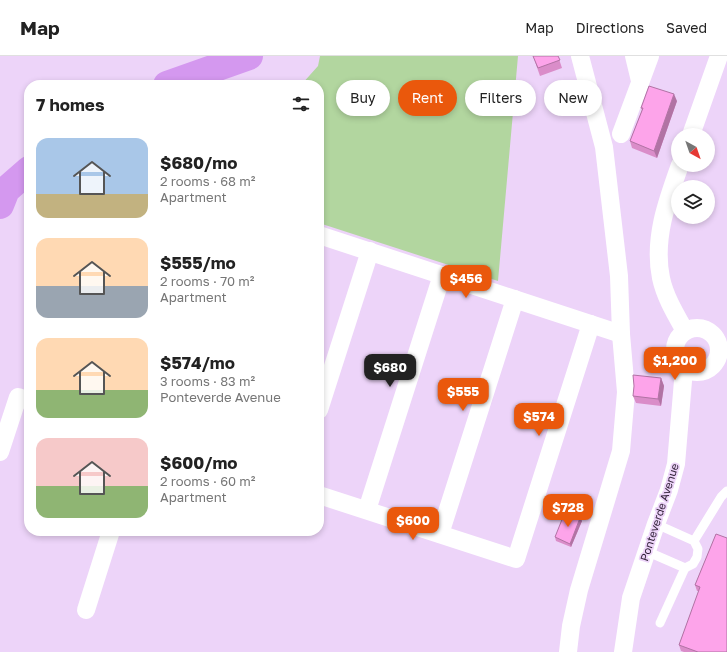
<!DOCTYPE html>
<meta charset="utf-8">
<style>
body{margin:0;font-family:"Golos Text",sans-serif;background:#f2f2f2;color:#222;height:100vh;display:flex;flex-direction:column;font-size:15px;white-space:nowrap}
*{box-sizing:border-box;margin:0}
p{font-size:13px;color:#767676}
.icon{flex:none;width:22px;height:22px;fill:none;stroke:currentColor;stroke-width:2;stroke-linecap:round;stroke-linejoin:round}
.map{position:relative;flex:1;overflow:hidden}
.side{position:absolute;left:24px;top:24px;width:300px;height:456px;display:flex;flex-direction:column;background:#fff;border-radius:16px;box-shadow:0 2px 6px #0003}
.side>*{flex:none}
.guide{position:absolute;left:336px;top:24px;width:331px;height:36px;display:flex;gap:8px}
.needle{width:26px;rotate:140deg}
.buttons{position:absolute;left:671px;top:72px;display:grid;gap:8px}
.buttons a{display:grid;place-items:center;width:44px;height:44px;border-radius:50%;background:#fff;box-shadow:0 2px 6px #0003;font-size:20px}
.price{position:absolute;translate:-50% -34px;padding:0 9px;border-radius:8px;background:#ea580c;color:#fff;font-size:13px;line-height:26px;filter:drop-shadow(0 1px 2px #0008)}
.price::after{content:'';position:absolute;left:50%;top:24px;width:12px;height:9px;margin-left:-6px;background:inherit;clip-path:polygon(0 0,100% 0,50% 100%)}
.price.selected{background:#222;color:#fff}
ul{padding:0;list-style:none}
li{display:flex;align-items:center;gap:12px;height:100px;padding:0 12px}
li span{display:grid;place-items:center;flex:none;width:112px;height:80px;border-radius:12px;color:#555}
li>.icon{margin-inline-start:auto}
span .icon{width:48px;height:48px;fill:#fffc;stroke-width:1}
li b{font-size:17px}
h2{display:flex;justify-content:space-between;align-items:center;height:48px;padding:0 12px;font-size:17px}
.chip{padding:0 14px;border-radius:18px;background:#fff;box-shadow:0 2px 6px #0003;font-size:14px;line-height:36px}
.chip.selected{background:#ea580c;color:#fff}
header{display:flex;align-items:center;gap:24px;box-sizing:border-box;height:56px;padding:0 20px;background:#fff;border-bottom:1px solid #e0e0e0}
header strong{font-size:19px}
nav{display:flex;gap:22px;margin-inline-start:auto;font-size:14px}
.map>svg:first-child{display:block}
.green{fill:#b2d69f}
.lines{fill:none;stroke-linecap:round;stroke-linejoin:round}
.river{stroke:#d498ef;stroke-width:28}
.lane{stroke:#fff;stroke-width:9}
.street{stroke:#fff;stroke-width:18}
.wall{fill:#da8dc9}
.shaded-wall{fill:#b173a4}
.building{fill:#fda4ea;stroke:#b173a4}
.labels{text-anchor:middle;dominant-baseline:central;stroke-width:3.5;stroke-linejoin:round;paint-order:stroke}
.street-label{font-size:11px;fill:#33233a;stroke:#edd4f9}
</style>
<header>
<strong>Map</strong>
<nav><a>Map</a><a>Directions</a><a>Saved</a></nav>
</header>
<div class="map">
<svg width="727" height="596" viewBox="0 0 727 596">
<rect width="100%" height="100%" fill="#edd4f9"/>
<path class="green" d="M 320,0 L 518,0 L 498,225 L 319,167 L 319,29 L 301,29 L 318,10 Z"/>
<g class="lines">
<g class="river">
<path d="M 167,29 L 249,0"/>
<path d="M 0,149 L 6,134 L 29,114"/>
</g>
<g class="lane">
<path d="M 694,485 L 721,441 L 727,435"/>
<path d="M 646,495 L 685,512 L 693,508 L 697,501 L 698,493 L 694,485 L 656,468"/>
<path d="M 660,567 L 685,512"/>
</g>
<g class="street">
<path d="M 634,0 L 640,25"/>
<path d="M 621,78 L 650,0"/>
<path d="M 691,79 L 719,0"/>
<path d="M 680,109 C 667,145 653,183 661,222 C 665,241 676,259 685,275"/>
<path d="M 319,179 L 621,278"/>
<circle cx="697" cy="294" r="22"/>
<path d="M 319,354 L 370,195"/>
<path d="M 0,396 L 18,341 L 29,345"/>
<path d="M 319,439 L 516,503 L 591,268"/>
<path d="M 367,454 L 442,219"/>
<path d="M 440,478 L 515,243"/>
<path d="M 86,554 L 111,475"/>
<path d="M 568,596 L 571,570 L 579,534 L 621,395 L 626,336 L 621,278 L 619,220 L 604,91 L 580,0"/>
<path d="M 623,596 L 631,542 L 656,468 L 669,434 L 676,408 L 684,313"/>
</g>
</g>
<g class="wall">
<path d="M 533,0 L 558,0 L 562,12 L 540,20 Z"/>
<path d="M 677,45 L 657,102 L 632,92 L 630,85 L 642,54 L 641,52 Z"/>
<path d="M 661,322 L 664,330 L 661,350 L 636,347 L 633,340 Z"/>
<path d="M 580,462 L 582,465 L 571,491 L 556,485 L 555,481 Z"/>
<path d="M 716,478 L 727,596 L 684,596 L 681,595 L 679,589 L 699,535 L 697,535 L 695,529 Z"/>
</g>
<g class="shaded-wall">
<path d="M 674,38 L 677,45 L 657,102 L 654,95 Z"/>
<path d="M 661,322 L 664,330 L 661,350 L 658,343 Z"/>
<path d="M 580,462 L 582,465 L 571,491 L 570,488 Z"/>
</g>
<g class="building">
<path d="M 533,0 L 558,0 L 560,4 L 538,12 Z"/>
<path d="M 649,30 L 674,38 L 654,95 L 630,85 L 643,52 L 641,52 Z"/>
<path d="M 633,319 L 661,322 L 658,343 L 633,340 L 634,330 Z"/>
<path d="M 565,456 L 580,462 L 570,488 L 555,481 Z"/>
<path d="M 716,478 L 727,482 L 727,596 L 698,596 L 679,589 L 700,531 L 695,529 Z"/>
</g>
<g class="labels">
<g class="street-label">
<text transform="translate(659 456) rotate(-72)">Ponteverde Avenue</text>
</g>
</g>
</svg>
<div class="buttons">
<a><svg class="needle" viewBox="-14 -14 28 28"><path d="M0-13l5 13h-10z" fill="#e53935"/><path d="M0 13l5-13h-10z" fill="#767676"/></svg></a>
<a><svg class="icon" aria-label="layers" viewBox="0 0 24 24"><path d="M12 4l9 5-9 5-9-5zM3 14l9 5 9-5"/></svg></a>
</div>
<b class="price" style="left:466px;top:243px">$456</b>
<b class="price" style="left:675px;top:325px">$1,200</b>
<b class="price selected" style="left:390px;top:332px">$680</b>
<b class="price" style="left:463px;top:356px">$555</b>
<b class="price" style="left:539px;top:381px">$574</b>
<b class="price" style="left:568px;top:472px">$728</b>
<b class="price" style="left:413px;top:485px">$600</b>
<div class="guide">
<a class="chip">Buy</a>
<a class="chip selected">Rent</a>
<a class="chip">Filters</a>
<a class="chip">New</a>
</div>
<section class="side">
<h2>7 homes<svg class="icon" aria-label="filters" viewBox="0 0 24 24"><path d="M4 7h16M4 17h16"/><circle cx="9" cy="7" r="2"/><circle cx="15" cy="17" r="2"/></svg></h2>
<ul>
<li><span style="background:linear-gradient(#a9c7e8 70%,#c2b280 0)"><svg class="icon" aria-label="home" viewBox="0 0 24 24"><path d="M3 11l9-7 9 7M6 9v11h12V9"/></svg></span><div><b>$680/mo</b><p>2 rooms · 68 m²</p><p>Apartment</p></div></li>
<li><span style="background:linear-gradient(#ffd9b3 60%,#9aa5b1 0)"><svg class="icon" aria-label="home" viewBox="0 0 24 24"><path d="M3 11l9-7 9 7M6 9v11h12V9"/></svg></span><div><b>$555/mo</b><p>2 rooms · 70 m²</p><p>Apartment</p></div></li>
<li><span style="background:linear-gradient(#ffd9b3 65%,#8fb573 0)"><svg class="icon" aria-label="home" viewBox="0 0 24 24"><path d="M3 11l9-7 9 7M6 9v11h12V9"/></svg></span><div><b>$574/mo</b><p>3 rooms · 83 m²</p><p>Ponteverde Avenue</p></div></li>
<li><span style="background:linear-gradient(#f6c9c9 60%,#8fb573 0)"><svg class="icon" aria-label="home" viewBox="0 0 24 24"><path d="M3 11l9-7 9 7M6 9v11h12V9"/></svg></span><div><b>$600/mo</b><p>2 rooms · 60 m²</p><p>Apartment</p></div></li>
</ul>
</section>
</div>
